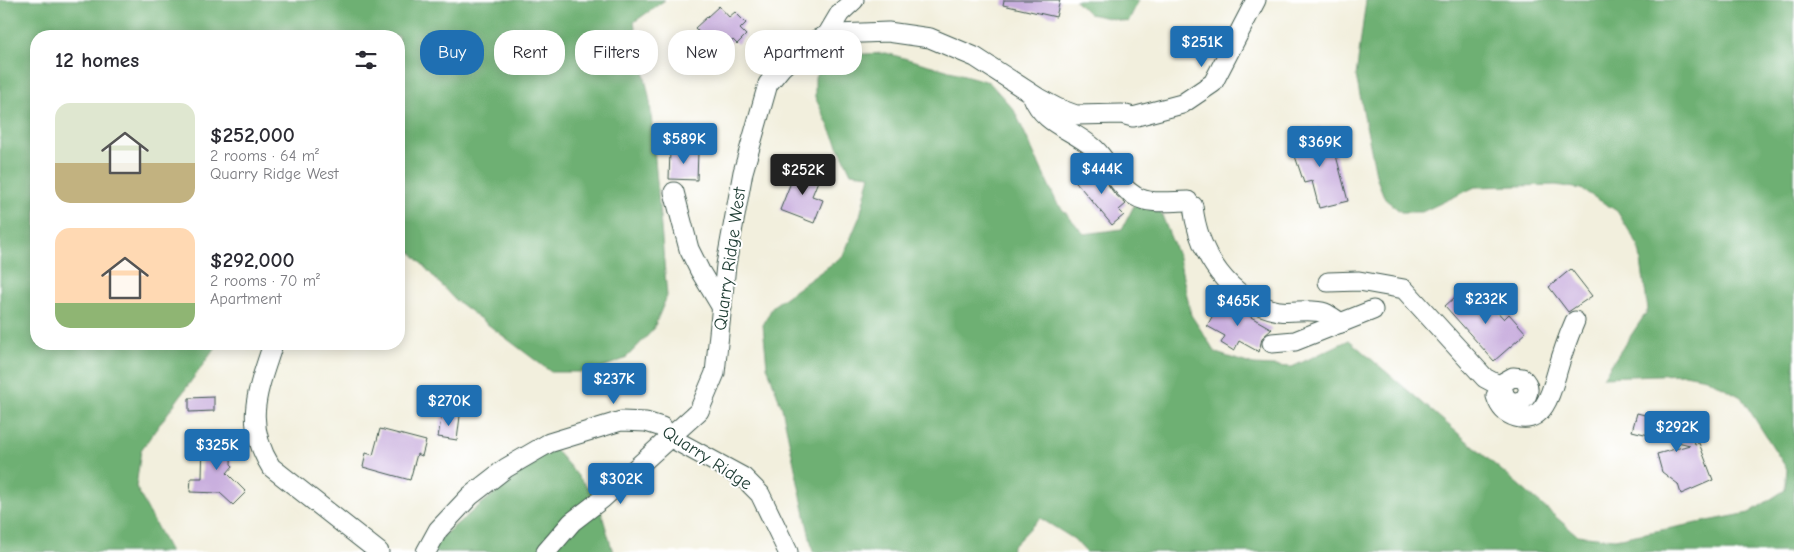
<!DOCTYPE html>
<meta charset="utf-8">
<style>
body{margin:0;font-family:"Comic Neue",sans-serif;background:#f2f2f3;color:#2b2b33;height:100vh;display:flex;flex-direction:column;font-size:19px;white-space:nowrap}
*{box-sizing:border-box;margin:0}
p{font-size:16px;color:#7c7c81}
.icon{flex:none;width:28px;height:28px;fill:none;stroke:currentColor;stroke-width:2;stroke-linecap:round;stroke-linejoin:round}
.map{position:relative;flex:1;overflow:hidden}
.sheet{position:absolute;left:30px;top:30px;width:375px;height:320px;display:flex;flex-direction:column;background:#fff;border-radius:20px;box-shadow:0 2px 12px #0003}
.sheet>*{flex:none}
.hud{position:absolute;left:420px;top:30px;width:475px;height:45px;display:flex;gap:10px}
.price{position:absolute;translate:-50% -42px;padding:0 11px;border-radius:5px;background:#1f6fb2;color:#fff;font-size:16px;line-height:32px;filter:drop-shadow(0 1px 2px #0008)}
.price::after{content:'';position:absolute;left:50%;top:30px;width:15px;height:11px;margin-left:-8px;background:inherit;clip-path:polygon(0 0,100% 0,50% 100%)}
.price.current{background:#222;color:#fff}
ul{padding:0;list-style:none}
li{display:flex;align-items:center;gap:15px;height:125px;padding:0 25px}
li span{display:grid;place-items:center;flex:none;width:140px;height:100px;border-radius:15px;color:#555}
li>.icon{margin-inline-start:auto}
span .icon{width:60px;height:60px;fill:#fffc;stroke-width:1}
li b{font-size:21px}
h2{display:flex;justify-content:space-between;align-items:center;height:60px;padding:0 25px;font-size:21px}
.chip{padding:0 18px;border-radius:20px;background:#fff;box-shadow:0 2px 12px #0003;font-size:18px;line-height:45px}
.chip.current{background:#1f6fb2;color:#fff}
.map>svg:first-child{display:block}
.forest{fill:#6eb073;stroke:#467654}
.building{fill:#c9afde}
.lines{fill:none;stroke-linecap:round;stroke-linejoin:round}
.minor-casing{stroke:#3f584d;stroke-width:21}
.minor{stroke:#fff;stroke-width:19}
.labels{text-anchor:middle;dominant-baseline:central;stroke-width:4;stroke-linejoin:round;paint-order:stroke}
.street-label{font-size:18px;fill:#1f3d34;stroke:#fff}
</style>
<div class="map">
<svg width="1794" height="552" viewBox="0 0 1794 552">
<rect width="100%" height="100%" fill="#fff"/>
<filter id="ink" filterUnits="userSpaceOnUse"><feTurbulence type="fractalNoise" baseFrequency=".02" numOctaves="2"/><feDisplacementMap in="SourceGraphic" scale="10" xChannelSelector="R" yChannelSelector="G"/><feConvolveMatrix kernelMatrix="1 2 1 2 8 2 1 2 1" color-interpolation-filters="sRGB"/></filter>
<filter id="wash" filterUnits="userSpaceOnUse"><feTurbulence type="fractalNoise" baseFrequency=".0096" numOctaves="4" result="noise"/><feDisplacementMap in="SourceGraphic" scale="20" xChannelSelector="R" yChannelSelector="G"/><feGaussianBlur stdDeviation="1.12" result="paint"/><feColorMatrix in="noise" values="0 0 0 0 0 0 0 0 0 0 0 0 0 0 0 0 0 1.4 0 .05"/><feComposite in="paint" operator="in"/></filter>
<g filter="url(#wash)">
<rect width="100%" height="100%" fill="#f2efdd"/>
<g class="forest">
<path d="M 0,0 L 665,0 L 634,22 L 650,102 L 667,296 L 653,330 L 625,359 L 589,372 L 551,372 L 454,299 L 399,239 L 399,36 L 36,36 L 36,344 L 218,344 L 141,450 L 136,487 L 170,552 L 0,552 Z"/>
<path d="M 1075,0 L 1139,0 L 1128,22 L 1089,14 Z"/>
<path d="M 1366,0 L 1794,0 L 1794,552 L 1086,552 L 1074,539 L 1040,518 L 1012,547 L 1011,552 L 813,552 L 782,408 L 767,366 L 763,325 L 773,306 L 843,256 L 860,216 L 870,175 L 851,173 L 815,97 L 815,77 L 827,62 L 845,55 L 886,53 L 989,82 L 1014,110 L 1057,203 L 1084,234 L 1122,229 L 1141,192 L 1157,203 L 1179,258 L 1191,315 L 1216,353 L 1254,365 L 1292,367 L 1349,340 L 1577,535 L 1615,539 L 1749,513 L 1785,490 L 1787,469 L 1741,397 L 1706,378 L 1685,374 L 1603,377 L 1648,310 L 1639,247 L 1617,211 L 1581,189 L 1556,185 L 1475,187 L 1422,212 L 1401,212 L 1385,199 L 1377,179 L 1356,76 Z"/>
<path d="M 552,446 L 597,498 L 613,552 L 423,552 Z"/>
</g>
<g id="blocks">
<g class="building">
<path d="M 1004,0 L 1060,0 L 1056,17 L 1003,5 Z"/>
<path d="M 719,6 L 729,17 L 735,12 L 746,23 L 740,29 L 746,35 L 737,44 L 733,40 L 719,53 L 695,28 Z"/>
<path d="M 1320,127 L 1326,150 L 1334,148 L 1348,201 L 1319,208 L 1312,181 L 1304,183 L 1292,147 L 1302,145 L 1298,133 Z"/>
<path d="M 670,151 L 698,152 L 697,180 L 669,179 Z"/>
<path d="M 1095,166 L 1114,193 L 1126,204 L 1119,210 L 1124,215 L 1112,225 L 1076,182 Z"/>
<path d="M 797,167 L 820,176 L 812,196 L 823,200 L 814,223 L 780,210 Z"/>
<path d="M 1571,269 L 1592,296 L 1568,312 L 1549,287 Z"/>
<path d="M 1464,289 L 1482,309 L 1489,303 L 1504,319 L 1509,314 L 1526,333 L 1494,361 L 1445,306 Z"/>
<path d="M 1221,300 L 1272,329 L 1262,338 L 1259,352 L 1239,341 L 1234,351 L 1221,343 L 1225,336 L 1207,326 Z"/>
<path d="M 214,397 L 214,411 L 189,412 L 189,398 Z"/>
<path d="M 442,413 L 460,416 L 457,440 L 438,437 Z"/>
<path d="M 1637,413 L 1665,420 L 1662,431 L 1687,422 L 1695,444 L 1699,443 L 1713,480 L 1681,494 L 1678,484 L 1662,472 L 1657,454 L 1690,445 L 1632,431 Z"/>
<path d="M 380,429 L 426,441 L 422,456 L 417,454 L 410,480 L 363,467 L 366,453 L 373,455 Z"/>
<path d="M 203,438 L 232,438 L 231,464 L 233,466 L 227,473 L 246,492 L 233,505 L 220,493 L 190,492 L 191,478 L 202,478 Z"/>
</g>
</g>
</g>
<g filter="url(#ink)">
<use href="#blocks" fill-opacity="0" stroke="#3f584d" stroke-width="1"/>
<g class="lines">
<g class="minor-casing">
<g id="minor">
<path d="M 827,35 L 840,13 L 854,0"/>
<path d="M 1032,95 C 1044,126 1072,128 1095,149 C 1109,162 1117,186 1135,196 C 1149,205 1172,201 1188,201"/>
<path d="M 674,192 L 689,249 L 700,271 L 722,308"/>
<path d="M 1193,206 C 1198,253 1229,301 1279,311 C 1293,313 1311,308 1325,313 C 1330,315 1336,320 1341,323"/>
<path d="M 1328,282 L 1359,281 L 1404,289 L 1485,378 L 1502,387"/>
<path d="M 1272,343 L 1295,341 L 1373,310"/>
<path d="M 273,344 C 258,390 243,422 271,467 L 379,552"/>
<path d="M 1502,387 L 1505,397 L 1513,403 L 1523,400 C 1530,393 1530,385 1522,378 L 1513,377 L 1504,382 L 1496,396 C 1499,406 1505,414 1516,417 C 1544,425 1552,390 1557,372 C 1562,354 1568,337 1575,321"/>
<path d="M 426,552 L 438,530 L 470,496 L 506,468 L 549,443 L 621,421 L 646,422 L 662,427 L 671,438 L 743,477 L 760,494 L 788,552"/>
<path d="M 546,552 L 572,522 L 602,499 L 699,411 L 715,373 L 726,265 L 743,172 L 768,84 L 782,67 L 798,53 L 812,42 L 827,35 L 837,34 L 888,32 L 930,38 L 975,57 L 1040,99 L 1057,108 L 1076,115 L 1122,114 L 1133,117 L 1182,104 L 1213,83 L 1256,0"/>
</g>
</g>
<use href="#minor" class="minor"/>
</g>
</g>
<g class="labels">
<g class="street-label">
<text transform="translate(730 259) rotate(-82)">Quarry Ridge West</text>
<text transform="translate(707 458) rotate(33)">Quarry Ridge</text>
</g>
</g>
</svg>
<b class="price" style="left:1202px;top:68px">$251K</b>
<b class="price" style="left:684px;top:165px">$589K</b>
<b class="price" style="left:1320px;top:168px">$369K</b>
<b class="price" style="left:1102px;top:195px">$444K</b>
<b class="price current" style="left:803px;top:196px">$252K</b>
<b class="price" style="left:1486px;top:325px">$232K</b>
<b class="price" style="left:1238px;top:327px">$465K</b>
<b class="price" style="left:614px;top:405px">$237K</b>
<b class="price" style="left:449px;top:427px">$270K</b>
<b class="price" style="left:1677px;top:453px">$292K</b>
<b class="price" style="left:217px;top:471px">$325K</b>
<b class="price" style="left:621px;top:505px">$302K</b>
<div class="hud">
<a class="chip current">Buy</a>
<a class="chip">Rent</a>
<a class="chip">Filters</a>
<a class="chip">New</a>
<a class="chip">Apartment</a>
</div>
<section class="sheet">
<h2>12 homes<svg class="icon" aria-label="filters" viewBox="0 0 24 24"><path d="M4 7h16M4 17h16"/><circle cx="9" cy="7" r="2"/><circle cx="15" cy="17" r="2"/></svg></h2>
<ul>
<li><span style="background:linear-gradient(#dfe7d0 60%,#c2b280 0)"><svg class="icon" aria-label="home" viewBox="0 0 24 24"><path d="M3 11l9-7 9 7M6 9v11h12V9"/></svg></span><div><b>$252,000</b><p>2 rooms · 64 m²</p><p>Quarry Ridge West</p></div></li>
<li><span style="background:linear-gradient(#ffd9b3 75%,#8fb573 0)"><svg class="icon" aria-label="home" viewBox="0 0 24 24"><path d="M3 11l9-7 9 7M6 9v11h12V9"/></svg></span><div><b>$292,000</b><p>2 rooms · 70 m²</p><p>Apartment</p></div></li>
</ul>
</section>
</div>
